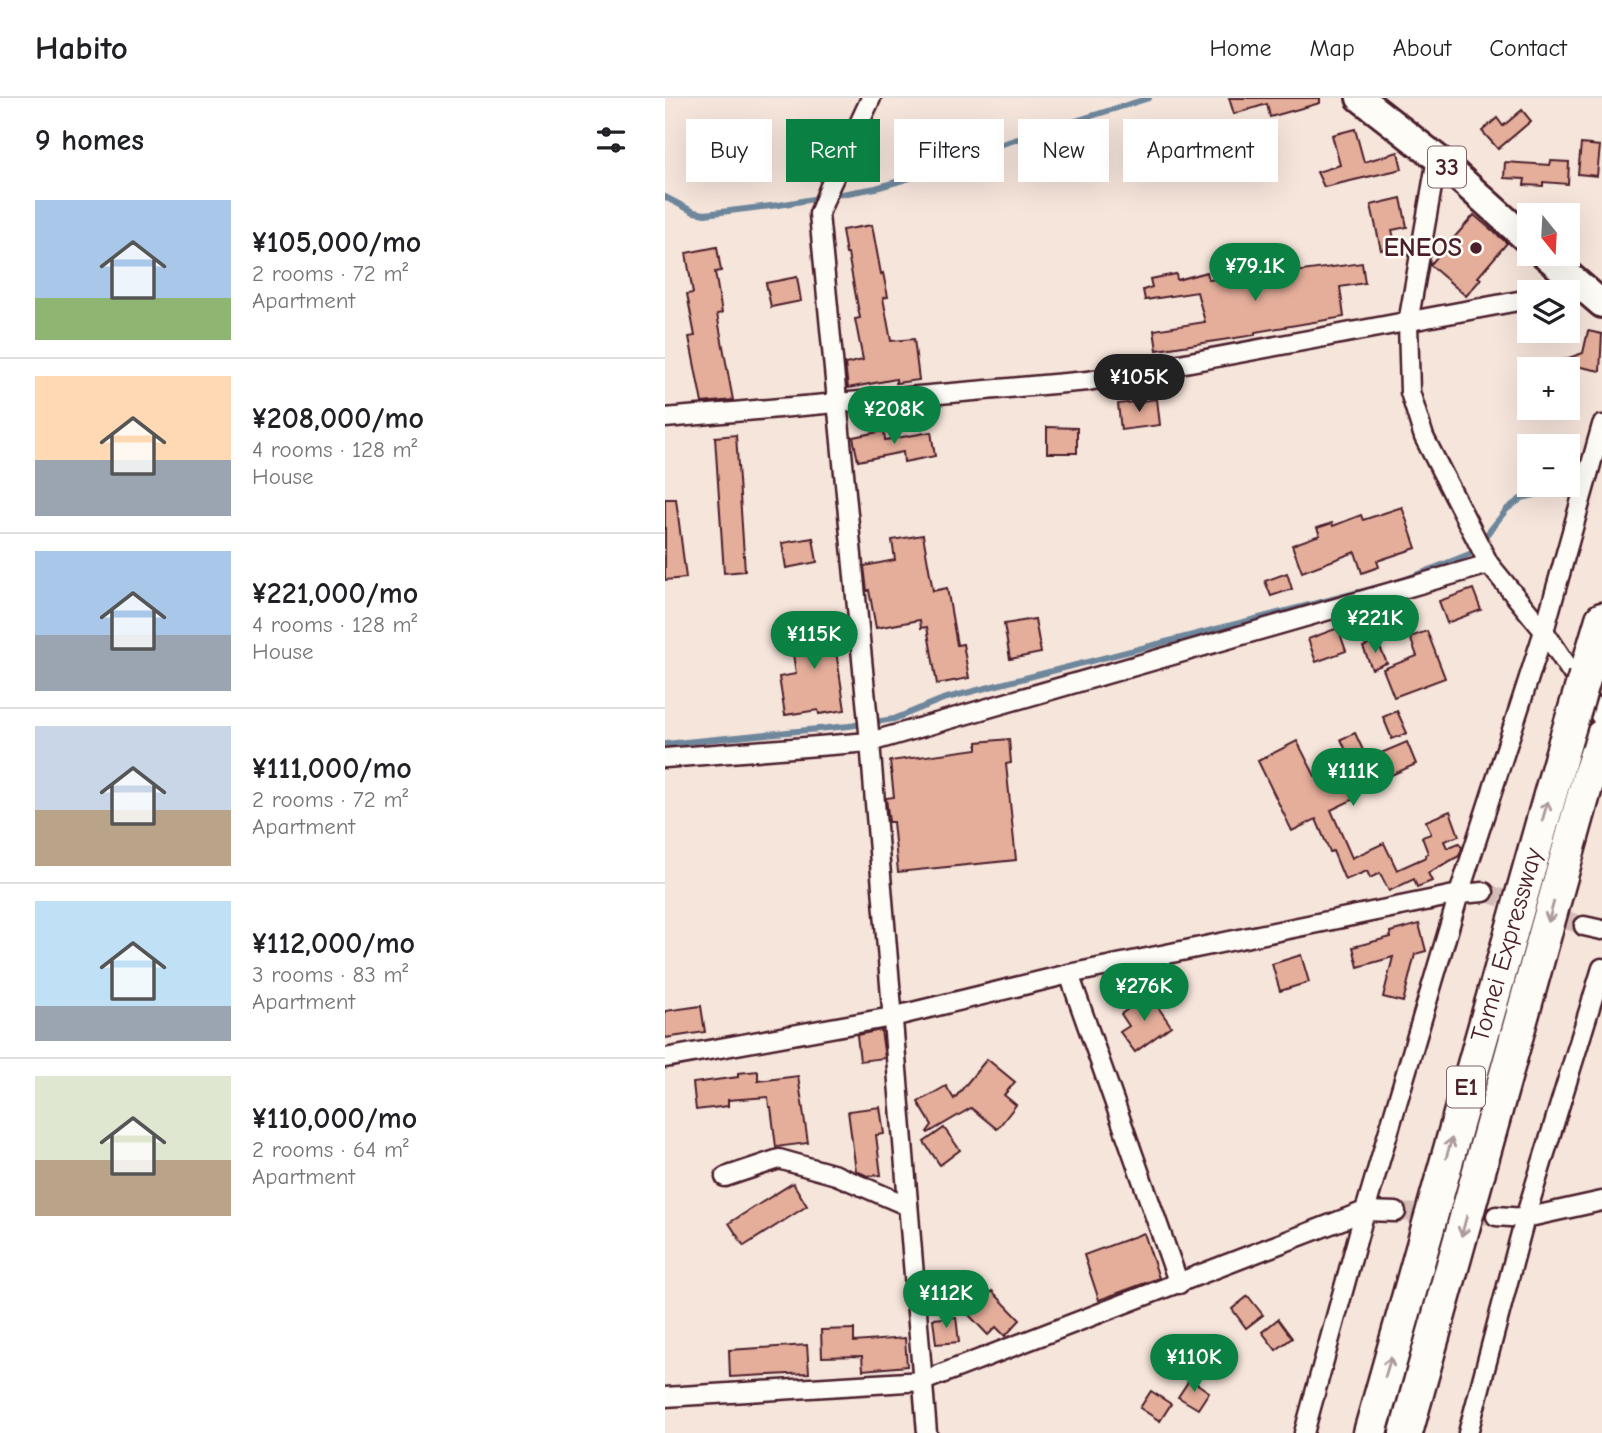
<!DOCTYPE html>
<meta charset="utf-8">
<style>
body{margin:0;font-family:"Comic Neue",sans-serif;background:#f2f2f2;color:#202124;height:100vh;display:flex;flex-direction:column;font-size:26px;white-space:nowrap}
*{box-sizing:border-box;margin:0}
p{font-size:23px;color:#757577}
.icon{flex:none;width:38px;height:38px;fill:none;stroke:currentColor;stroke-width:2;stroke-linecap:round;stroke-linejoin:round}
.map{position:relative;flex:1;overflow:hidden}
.drawer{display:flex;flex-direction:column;background:#fff;width:665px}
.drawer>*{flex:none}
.hud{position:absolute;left:21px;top:21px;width:665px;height:63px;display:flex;gap:14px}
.needle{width:46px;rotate:162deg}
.tools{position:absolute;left:852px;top:105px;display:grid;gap:14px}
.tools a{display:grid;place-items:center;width:63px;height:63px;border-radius:0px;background:#fff;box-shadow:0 7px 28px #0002;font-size:35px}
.price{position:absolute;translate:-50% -60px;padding:0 16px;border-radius:24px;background:#0b8043;color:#fff;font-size:23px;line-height:46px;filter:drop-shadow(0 2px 4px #0008)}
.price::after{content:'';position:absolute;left:50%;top:42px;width:21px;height:16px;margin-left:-10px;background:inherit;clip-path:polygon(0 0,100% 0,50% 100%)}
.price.selected{background:#222;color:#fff}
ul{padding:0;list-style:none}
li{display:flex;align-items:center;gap:21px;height:175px;padding:0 35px}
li+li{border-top:2px solid #e0e0e0}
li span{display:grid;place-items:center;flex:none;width:196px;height:140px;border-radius:0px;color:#555}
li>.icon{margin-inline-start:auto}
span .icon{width:84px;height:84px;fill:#fffc;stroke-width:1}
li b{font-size:30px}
h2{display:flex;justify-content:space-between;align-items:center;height:84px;padding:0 35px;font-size:30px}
.tag{padding:0 24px;border-radius:0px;background:#fff;box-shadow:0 7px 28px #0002;font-size:24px;line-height:63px}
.tag.selected{background:#0b8043;color:#fff}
header{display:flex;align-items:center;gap:42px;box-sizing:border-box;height:98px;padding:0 35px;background:#fff;border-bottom:2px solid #e0e0e0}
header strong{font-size:33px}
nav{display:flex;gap:38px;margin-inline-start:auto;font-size:24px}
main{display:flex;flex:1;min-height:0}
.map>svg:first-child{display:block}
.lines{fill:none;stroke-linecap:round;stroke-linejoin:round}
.stream{stroke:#6e879c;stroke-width:6}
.building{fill:#e5ae9b;stroke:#4a1f2b;stroke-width:2}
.street-tunnel{stroke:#d4bdb8;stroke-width:18;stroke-dasharray:18 9;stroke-linecap:butt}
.street-casing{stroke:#4a1f2b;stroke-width:23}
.primary-casing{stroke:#4a1f2b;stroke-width:32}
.highway-casing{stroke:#4a1f2b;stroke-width:37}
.street{stroke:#fdfcf7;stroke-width:18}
.primary{stroke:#fdfcf7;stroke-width:26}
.highway{stroke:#fdfcf7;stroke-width:32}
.highway-bridge-casing{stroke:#4a1f2b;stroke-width:37;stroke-linecap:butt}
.highway-bridge{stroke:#fdfcf7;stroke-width:32}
.oneway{stroke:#ac999b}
.poi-dot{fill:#4a1f2b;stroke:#fdfcf7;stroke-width:2.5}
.labels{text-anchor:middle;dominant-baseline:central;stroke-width:5;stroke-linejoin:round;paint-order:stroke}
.shield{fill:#fdfcf7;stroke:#806168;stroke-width:2}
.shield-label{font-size:24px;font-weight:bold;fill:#4a1f2b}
.poi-label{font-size:26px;font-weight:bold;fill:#4a1f2b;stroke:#fdfcf7;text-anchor:end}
.street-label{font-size:26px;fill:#4a1f2b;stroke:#fdfcf7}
</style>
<header>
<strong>Habito</strong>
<nav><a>Home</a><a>Map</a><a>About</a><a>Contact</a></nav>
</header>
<main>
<section class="drawer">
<h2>9 homes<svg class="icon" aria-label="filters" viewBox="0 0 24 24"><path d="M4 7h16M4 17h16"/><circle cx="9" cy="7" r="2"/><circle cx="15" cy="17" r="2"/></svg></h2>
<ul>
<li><span style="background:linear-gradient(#a9c7e8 70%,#8fb573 0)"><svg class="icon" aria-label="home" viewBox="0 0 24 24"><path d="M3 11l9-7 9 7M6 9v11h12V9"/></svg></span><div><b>¥105,000/mo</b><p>2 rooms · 72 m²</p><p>Apartment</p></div></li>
<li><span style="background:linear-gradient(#ffd9b3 60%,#9aa5b1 0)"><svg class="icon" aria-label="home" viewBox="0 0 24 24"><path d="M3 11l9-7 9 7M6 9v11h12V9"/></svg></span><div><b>¥208,000/mo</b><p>4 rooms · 128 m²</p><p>House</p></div></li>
<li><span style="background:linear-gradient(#a9c7e8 60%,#9aa5b1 0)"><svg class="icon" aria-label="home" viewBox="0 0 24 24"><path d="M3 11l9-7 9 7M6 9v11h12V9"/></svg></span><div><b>¥221,000/mo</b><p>4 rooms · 128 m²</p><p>House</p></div></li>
<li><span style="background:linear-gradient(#c9d6e8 60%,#b9a48a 0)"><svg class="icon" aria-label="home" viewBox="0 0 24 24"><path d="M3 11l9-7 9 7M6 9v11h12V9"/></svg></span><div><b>¥111,000/mo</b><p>2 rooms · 72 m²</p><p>Apartment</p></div></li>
<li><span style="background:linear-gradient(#bfe0f5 75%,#9aa5b1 0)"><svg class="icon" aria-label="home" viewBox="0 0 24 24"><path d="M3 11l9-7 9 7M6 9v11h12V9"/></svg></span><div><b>¥112,000/mo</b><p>3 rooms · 83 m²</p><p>Apartment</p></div></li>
<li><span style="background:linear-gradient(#dfe7d0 60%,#b9a48a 0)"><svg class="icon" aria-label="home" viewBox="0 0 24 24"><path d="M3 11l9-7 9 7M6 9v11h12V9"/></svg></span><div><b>¥110,000/mo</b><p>2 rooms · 64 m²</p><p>Apartment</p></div></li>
</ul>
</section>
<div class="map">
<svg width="937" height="1335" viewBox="0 0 937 1335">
<rect width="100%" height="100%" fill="#f6e5db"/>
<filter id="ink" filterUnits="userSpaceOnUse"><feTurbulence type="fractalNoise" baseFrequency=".0143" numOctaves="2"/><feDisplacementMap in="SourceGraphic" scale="14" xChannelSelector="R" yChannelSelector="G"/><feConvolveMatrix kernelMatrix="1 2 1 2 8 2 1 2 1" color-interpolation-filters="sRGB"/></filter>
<g filter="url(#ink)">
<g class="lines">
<g class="stream">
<path d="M 0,99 L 29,114 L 40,116 L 114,107 L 211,90 L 265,74 L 321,51 L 484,0"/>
<path d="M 739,482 L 807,455 L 842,411 L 857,400 L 883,394 L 914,398"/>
<path d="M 0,646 L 184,628 L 229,621 L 278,601 L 722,487"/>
</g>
</g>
<g class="building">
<path d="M 564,0 L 655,0 L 655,5 L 605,19 L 602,6 L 569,16 Z"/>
<path d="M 857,12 L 866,23 L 833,51 L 817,33 L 832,20 L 838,28 Z"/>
<path d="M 690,31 L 699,64 L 733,54 L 737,71 L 659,89 L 652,74 L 675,67 L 667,37 Z"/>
<path d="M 916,46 L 935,48 L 932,78 L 913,76 Z"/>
<path d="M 886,63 L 904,64 L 903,86 L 878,84 L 878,88 L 859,87 L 860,81 L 839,80 L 840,64 L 885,67 Z"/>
<path d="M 736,100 L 742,129 L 727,132 L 731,149 L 716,152 L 706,107 Z"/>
<path d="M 809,117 L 842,145 L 813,179 L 816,181 L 801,198 L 765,167 Z"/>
<path d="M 207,127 L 216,176 L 218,175 L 223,199 L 218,200 L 226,243 L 249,241 L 254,282 L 231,285 L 231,281 L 183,290 L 180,266 L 198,262 L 190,221 L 195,220 L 183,156 L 181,156 L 177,132 Z"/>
<path d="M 52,149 L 56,173 L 50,174 L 57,215 L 52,216 L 68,302 L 37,305 L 24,239 L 30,238 L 22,196 L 28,195 L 21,155 Z"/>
<path d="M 697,165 L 700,185 L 675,189 L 679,219 L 590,234 L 590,237 L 492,252 L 489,232 L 540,224 L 532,194 L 480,202 L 478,192 L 487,189 L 485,181 L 511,176 L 512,182 L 542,174 L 544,182 L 583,176 L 584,180 Z"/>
<path d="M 132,179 L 136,203 L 106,209 L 101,185 Z"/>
<path d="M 923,233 L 937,236 L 935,273 L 892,264 L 918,255 Z"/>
<path d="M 492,301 L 495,327 L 456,332 L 453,306 Z"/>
<path d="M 382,329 L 412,330 L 412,355 L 382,355 Z"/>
<path d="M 219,333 L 220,342 L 266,334 L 270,358 L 239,364 L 238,354 L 193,363 L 188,339 Z"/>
<path d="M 71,337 L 80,473 L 59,475 L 50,339 Z"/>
<path d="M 0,401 L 11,401 L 21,480 L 0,482 Z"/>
<path d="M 737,409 L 751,450 L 712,463 L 714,469 L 697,475 L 690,454 L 637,474 L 627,447 L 655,437 L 652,430 L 667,425 L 668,428 L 696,417 L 698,422 Z"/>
<path d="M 258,437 L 268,493 L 282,490 L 292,547 L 298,546 L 304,580 L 272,586 L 262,529 L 256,530 L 255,522 L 211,530 L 204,492 L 202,493 L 199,468 L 230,462 L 227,442 Z"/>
<path d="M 148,440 L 152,464 L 121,470 L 117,445 Z"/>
<path d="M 622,475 L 627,491 L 606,498 L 600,483 Z"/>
<path d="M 808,491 L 816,512 L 782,525 L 774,503 Z"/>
<path d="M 370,521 L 376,555 L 345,561 L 339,526 Z"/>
<path d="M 172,522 L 176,547 L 170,547 L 180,612 L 154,616 L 153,612 L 120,617 L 114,579 L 131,576 L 124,529 Z"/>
<path d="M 673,530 L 681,553 L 651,564 L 643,541 Z"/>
<path d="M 762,533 L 780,580 L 729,599 L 718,571 L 752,558 L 745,539 Z"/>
<path d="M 712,543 L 722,565 L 707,571 L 698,549 Z"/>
<path d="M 732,613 L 742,635 L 727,641 L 718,619 Z"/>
<path d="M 690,635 L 702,661 L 742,644 L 751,666 L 686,695 L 689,701 L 666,712 L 687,760 L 719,745 L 732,772 L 761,759 L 760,757 L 763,755 L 757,739 L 766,736 L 761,723 L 785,713 L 794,738 L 779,743 L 782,750 L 794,745 L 797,750 L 794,758 L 763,775 L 767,783 L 752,789 L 749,781 L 724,793 L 715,775 L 705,780 L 702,773 L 680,782 L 668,753 L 665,754 L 651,721 L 627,733 L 593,663 L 632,643 L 650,678 L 685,662 L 676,641 Z"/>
<path d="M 344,641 L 346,665 L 341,666 L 351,762 L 233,774 L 228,724 L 224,724 L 221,700 L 229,699 L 225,663 L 312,651 L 312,644 Z"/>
<path d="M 754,826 L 761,853 L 750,856 L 738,904 L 718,899 L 728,859 L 693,869 L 688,849 L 726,839 L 725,834 Z"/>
<path d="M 636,857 L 644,884 L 615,893 L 607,866 Z"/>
<path d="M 484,896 L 506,928 L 470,954 L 455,934 L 464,928 L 456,916 Z"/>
<path d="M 36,908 L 40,934 L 0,940 L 0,913 Z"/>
<path d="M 216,932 L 220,960 L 195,963 L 192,937 Z"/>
<path d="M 322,961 L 350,984 L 339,997 L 351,1007 L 332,1031 L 306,1010 L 263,1035 L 262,1034 L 267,1027 L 253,1004 L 281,988 L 289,1001 Z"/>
<path d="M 93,973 L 93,983 L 133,978 L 143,1045 L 111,1049 L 106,1009 L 104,1009 L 103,999 L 63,1002 L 63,1008 L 31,1012 L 28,985 L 73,979 L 73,975 Z"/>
<path d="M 215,1009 L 219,1036 L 211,1037 L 216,1077 L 203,1078 L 191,1073 L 183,1013 Z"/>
<path d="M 279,1030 L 295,1052 L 275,1067 L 259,1044 Z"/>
<path d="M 128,1085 L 142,1108 L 79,1148 L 64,1125 Z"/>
<path d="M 479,1135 L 494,1180 L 434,1202 L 419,1157 Z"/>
<path d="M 327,1193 L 355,1222 L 340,1238 L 331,1229 L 323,1237 L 303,1216 Z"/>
<path d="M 583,1198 L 598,1217 L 581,1230 L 567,1211 Z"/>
<path d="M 291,1219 L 294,1244 L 271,1246 L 268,1221 Z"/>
<path d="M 613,1221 L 627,1240 L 611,1252 L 597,1234 Z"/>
<path d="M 189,1231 L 189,1244 L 240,1240 L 242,1268 L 198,1272 L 197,1258 L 157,1259 L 156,1232 Z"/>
<path d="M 142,1247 L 144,1275 L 65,1279 L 64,1252 Z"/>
<path d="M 525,1281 L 544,1294 L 533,1311 L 513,1299 Z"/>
<path d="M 486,1293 L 506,1306 L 495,1323 L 475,1310 Z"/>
</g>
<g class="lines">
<g class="street-tunnel">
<path d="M 819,794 L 919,828"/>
<path d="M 731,1114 L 831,1118"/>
</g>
<g class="street-casing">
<g id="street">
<path d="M 206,0 L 165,88 L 154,116 L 205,644 L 262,1335"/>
<path d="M 772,60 L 743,225 L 745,294 L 759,339 L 824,466 L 879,533 L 937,620"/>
<path d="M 895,194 L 917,190"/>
<path d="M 0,320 L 423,283 L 864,201"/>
<path d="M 0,660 L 205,644 L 824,466"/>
<path d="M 919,828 L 937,832"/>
<path d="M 404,876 L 514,1186"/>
<path d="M 0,960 L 227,919 L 404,876 L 794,796 L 819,794"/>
<path d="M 60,1079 L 114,1061 L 171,1077 L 243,1108"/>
<path d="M 831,1118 L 860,1120 L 937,1103"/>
<path d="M 0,1299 L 258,1283 L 700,1113 L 731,1114"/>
<path d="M 639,1335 L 700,1113 L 794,796 L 879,533 L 937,327"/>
<path d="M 803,1335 L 860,1120 L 937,870"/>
</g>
</g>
<g class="primary-casing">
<g id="primary">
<path d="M 695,0 L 772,60 L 864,143"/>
<path d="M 879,156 L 937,206"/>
</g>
</g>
<g class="highway-casing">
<g id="highway">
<path d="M 920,578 L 937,521"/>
<path d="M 705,1335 L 900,644"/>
<path d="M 741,1335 L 924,678 L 937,638"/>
</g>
</g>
<use href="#street" class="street"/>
<use href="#primary" class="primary"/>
<use href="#highway" class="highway"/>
<g class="highway-bridge-casing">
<path id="highway-bridge" d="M 900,644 L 920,578"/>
</g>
<use href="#highway-bridge" class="highway-bridge"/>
</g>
<defs><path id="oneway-shaft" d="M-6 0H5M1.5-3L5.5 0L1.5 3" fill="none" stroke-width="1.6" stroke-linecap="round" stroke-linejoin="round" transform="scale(1.75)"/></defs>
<g class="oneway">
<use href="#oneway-shaft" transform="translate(880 713) rotate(-74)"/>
<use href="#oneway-shaft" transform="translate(886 814) rotate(105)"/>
<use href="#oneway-shaft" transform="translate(784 1050) rotate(-74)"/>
<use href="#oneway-shaft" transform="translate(799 1128) rotate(105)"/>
<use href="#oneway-shaft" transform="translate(723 1269) rotate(-74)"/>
</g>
</g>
<circle class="poi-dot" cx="811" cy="150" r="7"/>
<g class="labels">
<g class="shield">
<rect x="763" y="48.5" width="38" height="41" rx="5"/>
<rect x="782" y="968.5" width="38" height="41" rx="5"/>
</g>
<g class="shield-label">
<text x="782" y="69">33</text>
<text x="801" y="989">E1</text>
</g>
<g class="poi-label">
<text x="797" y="150">ENEOS</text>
</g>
<g class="street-label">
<text transform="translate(842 847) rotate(-74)">Tomei Expressway</text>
</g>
</g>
</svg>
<div class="tools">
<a><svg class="needle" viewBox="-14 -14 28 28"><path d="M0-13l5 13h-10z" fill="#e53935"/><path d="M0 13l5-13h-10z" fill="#757577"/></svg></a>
<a><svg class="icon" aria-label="layers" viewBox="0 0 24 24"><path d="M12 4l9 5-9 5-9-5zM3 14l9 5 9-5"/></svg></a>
<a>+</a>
<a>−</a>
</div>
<b class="price" style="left:590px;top:205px">¥79.1K</b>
<b class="price selected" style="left:474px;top:316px">¥105K</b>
<b class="price" style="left:229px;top:348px">¥208K</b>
<b class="price" style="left:710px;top:557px">¥221K</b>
<b class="price" style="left:149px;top:573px">¥115K</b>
<b class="price" style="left:688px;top:710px">¥111K</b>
<b class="price" style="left:479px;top:925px">¥276K</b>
<b class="price" style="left:281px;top:1232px">¥112K</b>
<b class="price" style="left:529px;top:1296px">¥110K</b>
<div class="hud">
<a class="tag">Buy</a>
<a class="tag selected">Rent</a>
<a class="tag">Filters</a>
<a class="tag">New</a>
<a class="tag">Apartment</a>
</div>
</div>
</main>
